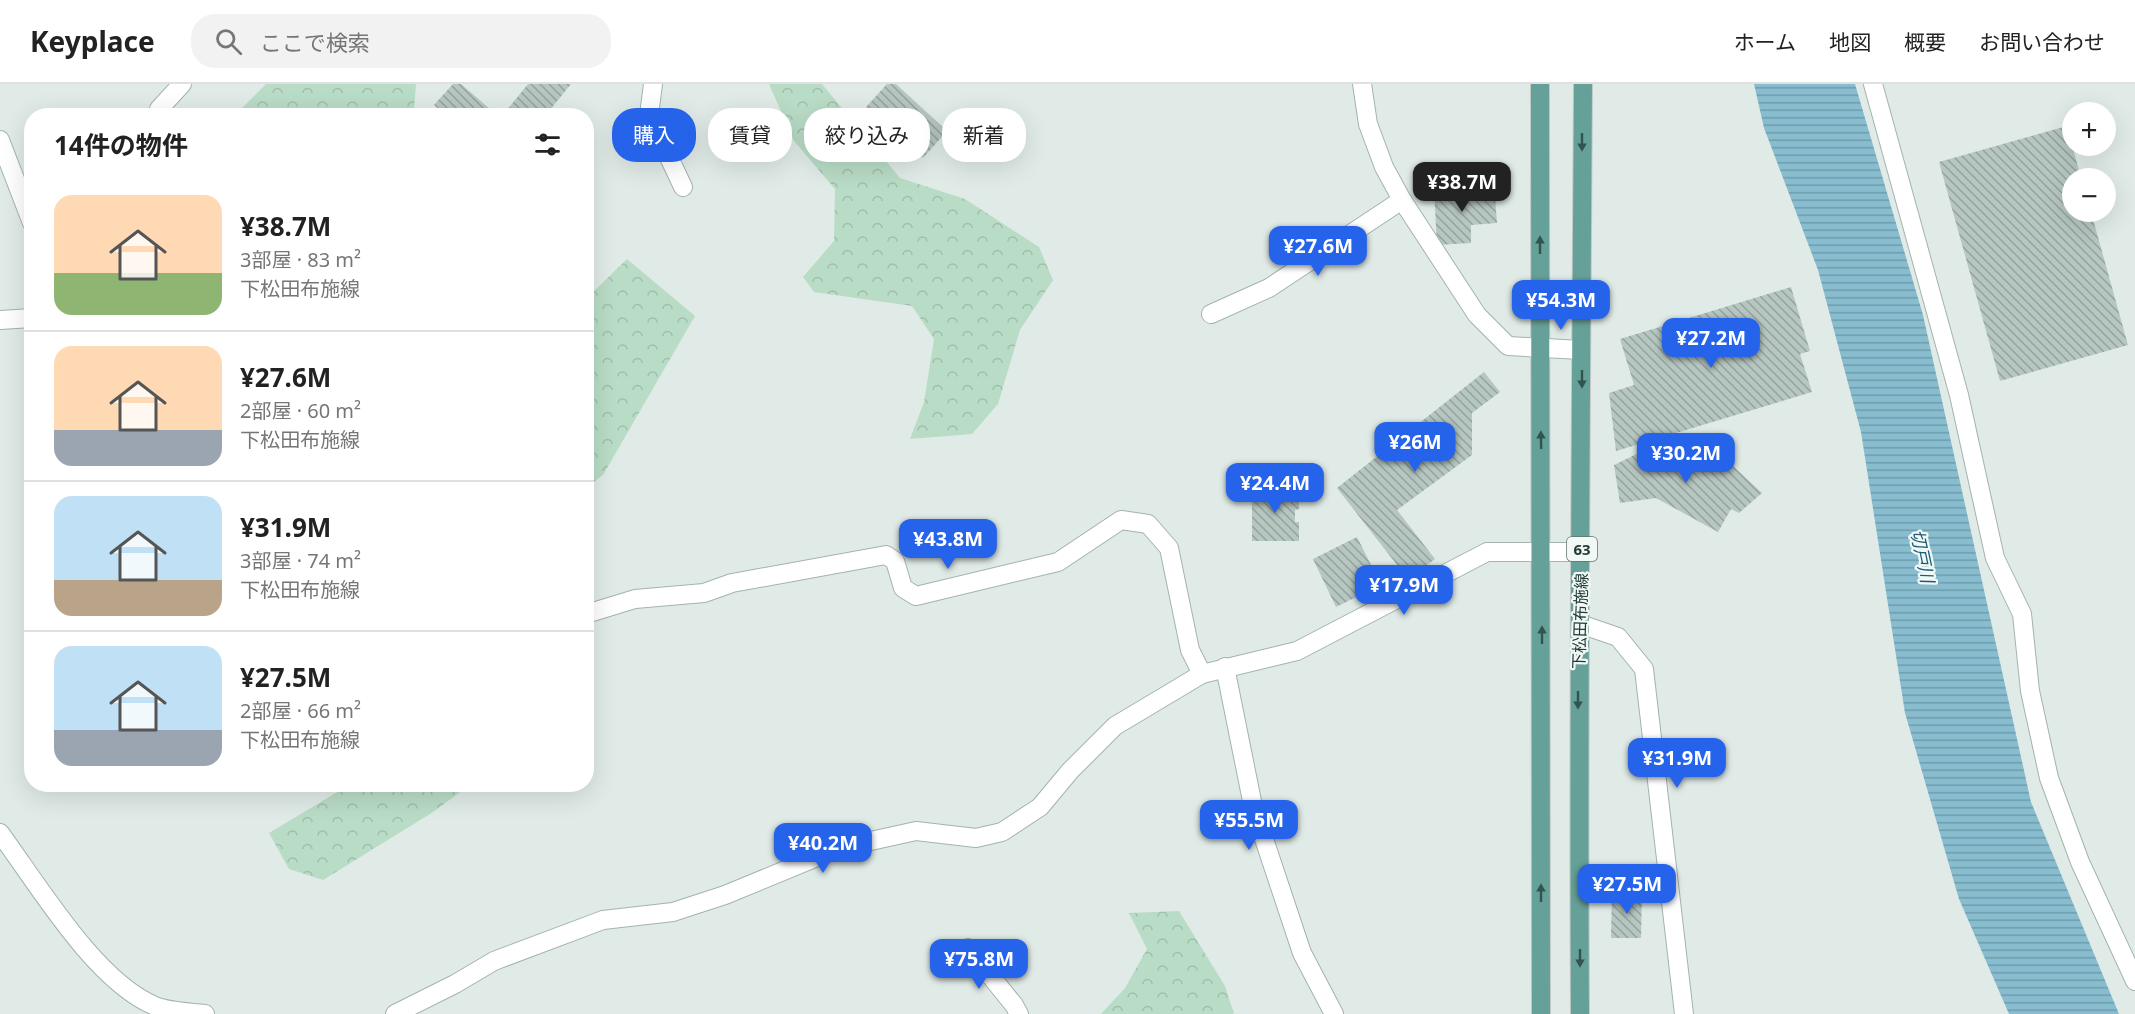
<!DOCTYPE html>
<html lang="ja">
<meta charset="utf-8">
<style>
body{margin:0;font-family:"Noto Sans","Noto Sans JP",sans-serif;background:#f2f2f2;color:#222;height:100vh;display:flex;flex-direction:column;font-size:22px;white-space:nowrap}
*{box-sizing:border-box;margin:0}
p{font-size:20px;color:#767676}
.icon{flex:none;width:33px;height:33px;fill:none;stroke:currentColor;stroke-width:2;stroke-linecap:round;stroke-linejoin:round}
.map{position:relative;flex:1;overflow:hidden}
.sheet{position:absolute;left:24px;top:24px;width:570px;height:684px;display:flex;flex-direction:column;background:#fff;border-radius:24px;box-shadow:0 6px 24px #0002}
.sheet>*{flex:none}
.guide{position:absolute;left:612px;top:24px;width:570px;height:54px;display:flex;gap:12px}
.buttons{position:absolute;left:2062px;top:18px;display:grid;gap:12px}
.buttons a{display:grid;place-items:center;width:54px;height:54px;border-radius:50%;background:#fff;box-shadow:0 6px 24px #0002;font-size:30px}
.price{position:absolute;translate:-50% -51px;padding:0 14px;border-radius:12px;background:#2563eb;color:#fff;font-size:20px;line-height:39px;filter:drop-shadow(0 2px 3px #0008)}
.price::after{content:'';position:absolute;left:50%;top:36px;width:18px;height:14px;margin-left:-9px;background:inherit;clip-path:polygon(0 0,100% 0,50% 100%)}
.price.selected{background:#222;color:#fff}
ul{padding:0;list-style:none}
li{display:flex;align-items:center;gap:18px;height:150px;padding:0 30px}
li+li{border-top:2px solid #e0e0e0}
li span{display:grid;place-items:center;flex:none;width:168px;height:120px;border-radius:18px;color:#555}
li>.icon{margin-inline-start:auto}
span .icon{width:72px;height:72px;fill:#fffc;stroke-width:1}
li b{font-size:26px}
h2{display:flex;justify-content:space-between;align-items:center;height:72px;padding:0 30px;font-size:26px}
.chip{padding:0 21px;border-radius:24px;background:#fff;box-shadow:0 6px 24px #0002;font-size:21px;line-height:54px}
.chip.selected{background:#2563eb;color:#fff}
header{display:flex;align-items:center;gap:36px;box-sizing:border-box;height:84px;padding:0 30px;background:#fff;border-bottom:2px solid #e0e0e0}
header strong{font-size:28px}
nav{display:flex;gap:33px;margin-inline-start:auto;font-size:21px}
.search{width:420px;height:54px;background:#f2f2f2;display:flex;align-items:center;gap:15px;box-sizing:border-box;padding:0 21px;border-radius:24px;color:#767676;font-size:22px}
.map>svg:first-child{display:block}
.forest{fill:url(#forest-crowns)}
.water{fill:url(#water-rules)}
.building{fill:url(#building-back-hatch)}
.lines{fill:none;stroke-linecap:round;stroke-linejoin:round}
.street-casing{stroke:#a3b3af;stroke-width:20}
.primary-casing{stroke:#c1c8c7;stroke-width:20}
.street{stroke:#fff;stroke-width:18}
.primary{stroke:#65a198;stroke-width:18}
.oneway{fill:#32544f}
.labels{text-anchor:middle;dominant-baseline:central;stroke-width:4.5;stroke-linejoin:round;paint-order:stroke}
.shield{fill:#f1f8f5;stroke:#5f7470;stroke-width:1.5}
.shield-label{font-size:15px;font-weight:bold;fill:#213b37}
.street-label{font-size:16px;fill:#213b37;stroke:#f1f8f5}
.water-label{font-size:18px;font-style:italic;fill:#1b5d77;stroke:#f1f8f5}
</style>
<header>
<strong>Keyplace</strong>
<div class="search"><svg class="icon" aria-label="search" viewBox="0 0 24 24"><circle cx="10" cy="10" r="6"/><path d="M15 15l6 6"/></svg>ここで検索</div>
<nav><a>ホーム</a><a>地図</a><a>概要</a><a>お問い合わせ</a></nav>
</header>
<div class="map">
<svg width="2135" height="930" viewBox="0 0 2135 930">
<defs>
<pattern id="forest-crowns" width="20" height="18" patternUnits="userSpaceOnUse" patternTransform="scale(1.5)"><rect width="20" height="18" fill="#b9dcc6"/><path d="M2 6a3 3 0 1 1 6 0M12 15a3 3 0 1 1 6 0" fill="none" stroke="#9fbeab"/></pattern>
<pattern id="water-rules" width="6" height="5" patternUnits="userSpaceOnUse" patternTransform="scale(1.5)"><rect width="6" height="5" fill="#88bdd0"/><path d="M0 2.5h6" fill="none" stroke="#6f9baa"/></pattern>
<pattern id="building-back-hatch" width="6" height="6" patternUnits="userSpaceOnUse" patternTransform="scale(1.5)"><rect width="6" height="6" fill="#b6c6c1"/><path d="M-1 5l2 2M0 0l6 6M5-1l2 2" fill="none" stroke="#94a29e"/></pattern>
</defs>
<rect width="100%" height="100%" fill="#e0ebe7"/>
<g class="forest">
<path d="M 266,0 L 416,0 L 414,25 L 420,31 L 241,31 L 242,24 Z"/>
<path d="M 769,0 L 822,0 L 900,94 L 965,115 L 1039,163 L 1053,196 L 1020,246 L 998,320 L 972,350 L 910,355 L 924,318 L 934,255 L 912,222 L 814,208 L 803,193 L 834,157 L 835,105 L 794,57 Z"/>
<path d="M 627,175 L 695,232 L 603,391 L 587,403 L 587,214 Z"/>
<path d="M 349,701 L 349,700 L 470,701 L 430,730 L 323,796 L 289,785 L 269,749 Z"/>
<path d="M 1179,827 L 1225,902 L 1234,930 L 1101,930 L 1125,904 L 1147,865 L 1129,829 Z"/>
</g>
<path class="water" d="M 1754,0 L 1855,0 L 1923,231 L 2031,718 L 2119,930 L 2009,930 L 1959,815 L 1905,629 L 1861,348 L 1818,186 L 1764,44 Z"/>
<g class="building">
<path d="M 453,0 L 461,0 L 498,32 L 446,32 L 434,21 Z"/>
<path d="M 528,0 L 571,0 L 545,32 L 514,32 L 507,26 Z"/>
<path d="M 887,0 L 896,0 L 947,47 L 923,74 L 866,23 Z"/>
<path d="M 2067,42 L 2081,94 L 2073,94 L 2073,128 L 2091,128 L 2128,261 L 2000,297 L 1939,78 Z"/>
<path d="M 1485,102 L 1485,112 L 1495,112 L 1497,139 L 1471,141 L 1471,159 L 1437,161 L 1434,105 Z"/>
<path d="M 1791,203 L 1810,267 L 1800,270 L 1812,308 L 1616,367 L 1609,309 L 1634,301 L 1620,255 Z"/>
<path d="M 1484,288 L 1500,308 L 1472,329 L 1472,371 L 1397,426 L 1435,475 L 1408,495 L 1337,404 Z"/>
<path d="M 1668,363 L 1716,372 L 1732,381 L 1762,409 L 1739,429 L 1731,425 L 1718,448 L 1656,414 L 1620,419 L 1614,381 L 1649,364 Z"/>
<path d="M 1252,404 L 1299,404 L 1299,425 L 1295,426 L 1295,438 L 1299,438 L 1299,457 L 1252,457 Z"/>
<path d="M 1357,453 L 1381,501 L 1336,523 L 1313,475 Z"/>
<path d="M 1612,808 L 1642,808 L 1641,854 L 1611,854 Z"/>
</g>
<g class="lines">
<g class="street-casing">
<g id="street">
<path d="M 653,0 L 649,31 L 683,103"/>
<path d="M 1362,0 L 1368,40 L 1384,83 L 1402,116 L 1477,231 L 1508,262 L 1581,266"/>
<path d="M 1873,0 L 1959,311 L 1995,474 L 2022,530 L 2030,607 L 2049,694 L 2080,778 L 2135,897"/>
<path d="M 161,32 L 159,25 L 182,0"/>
<path d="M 0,56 L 32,139"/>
<path d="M 1211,230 L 1269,204 L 1402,116"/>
<path d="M 0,236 L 32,234"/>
<path d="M 586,530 L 635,515 L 704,509 L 732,499 L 886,471 L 895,477 L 903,504 L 916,512 L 1058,478 L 1121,436 L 1148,440 L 1169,464 L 1190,566 L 1202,590"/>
<path d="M 1580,540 L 1618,553 L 1644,585 L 1684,930"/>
<path d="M 1225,583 L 1253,722 L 1302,869 L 1334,930"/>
<path d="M 0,749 C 39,802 95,897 155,922 C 170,928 190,928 205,930"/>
<path d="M 968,864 L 1014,921 L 1019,930"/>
<path d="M 395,930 L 455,900 L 494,877 L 603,836 L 673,828 L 725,811 L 839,764 L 916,747 L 976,754 L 1002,748 L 1040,723 L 1070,687 L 1115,642 L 1202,590 L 1297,567 L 1487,468 L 1582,468"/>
</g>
</g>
<g class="primary-casing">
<g id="primary">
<path d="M 1540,0 L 1541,930"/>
<path d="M 1580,930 C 1578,620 1581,310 1583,0"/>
</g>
</g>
<use href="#street" class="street"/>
<use href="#primary" class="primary"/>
</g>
<defs><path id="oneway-solid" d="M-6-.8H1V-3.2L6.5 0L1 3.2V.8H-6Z" transform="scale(1.5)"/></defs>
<g class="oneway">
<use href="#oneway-solid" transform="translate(1582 58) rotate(90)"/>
<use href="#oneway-solid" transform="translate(1540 161) rotate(-90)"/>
<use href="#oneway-solid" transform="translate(1582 295) rotate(90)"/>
<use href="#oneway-solid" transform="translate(1541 356) rotate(-91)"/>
<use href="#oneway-solid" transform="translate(1542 551) rotate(-90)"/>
<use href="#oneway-solid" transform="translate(1578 616) rotate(90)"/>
<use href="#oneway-solid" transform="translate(1541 809) rotate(-90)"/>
<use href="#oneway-solid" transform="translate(1580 874) rotate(90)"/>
</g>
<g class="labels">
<rect class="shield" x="1567" y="453" width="30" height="24" rx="4.5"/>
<g class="shield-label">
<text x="1582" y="465">63</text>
</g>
<g class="street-label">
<text transform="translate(1580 537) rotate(-88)">下松田布施線</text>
</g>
<g class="water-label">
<text transform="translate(1923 472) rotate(78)">切戸川</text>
</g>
</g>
</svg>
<div class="buttons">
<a>+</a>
<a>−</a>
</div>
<b class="price selected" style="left:1462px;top:129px">¥38.7M</b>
<b class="price" style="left:1318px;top:193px">¥27.6M</b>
<b class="price" style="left:1561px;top:247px">¥54.3M</b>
<b class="price" style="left:1711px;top:285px">¥27.2M</b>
<b class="price" style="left:1415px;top:389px">¥26M</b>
<b class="price" style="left:1686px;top:400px">¥30.2M</b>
<b class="price" style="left:1275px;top:430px">¥24.4M</b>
<b class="price" style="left:948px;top:486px">¥43.8M</b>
<b class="price" style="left:1404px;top:532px">¥17.9M</b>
<b class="price" style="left:1677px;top:705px">¥31.9M</b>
<b class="price" style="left:1249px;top:767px">¥55.5M</b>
<b class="price" style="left:823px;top:790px">¥40.2M</b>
<b class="price" style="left:1627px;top:831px">¥27.5M</b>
<b class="price" style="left:979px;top:906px">¥75.8M</b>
<div class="guide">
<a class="chip selected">購入</a>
<a class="chip">賃貸</a>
<a class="chip">絞り込み</a>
<a class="chip">新着</a>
</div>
<section class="sheet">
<h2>14件の物件<svg class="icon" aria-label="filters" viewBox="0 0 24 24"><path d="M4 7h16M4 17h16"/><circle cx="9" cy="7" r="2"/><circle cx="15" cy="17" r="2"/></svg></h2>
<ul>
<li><span style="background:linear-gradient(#ffd9b3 65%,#8fb573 0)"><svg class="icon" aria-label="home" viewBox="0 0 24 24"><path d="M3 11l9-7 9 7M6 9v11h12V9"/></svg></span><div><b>¥38.7M</b><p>3部屋 · 83 m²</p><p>下松田布施線</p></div></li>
<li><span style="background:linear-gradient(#ffd9b3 70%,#9aa5b1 0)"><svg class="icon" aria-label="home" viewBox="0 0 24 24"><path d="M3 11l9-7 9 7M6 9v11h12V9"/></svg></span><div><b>¥27.6M</b><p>2部屋 · 60 m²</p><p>下松田布施線</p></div></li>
<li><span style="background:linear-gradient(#bfe0f5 70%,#b9a48a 0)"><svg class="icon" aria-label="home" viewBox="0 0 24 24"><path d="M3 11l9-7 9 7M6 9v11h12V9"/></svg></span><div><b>¥31.9M</b><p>3部屋 · 74 m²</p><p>下松田布施線</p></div></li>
<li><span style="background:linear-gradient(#bfe0f5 70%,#9aa5b1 0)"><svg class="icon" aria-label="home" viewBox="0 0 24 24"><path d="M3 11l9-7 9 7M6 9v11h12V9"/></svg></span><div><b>¥27.5M</b><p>2部屋 · 66 m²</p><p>下松田布施線</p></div></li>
</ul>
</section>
</div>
